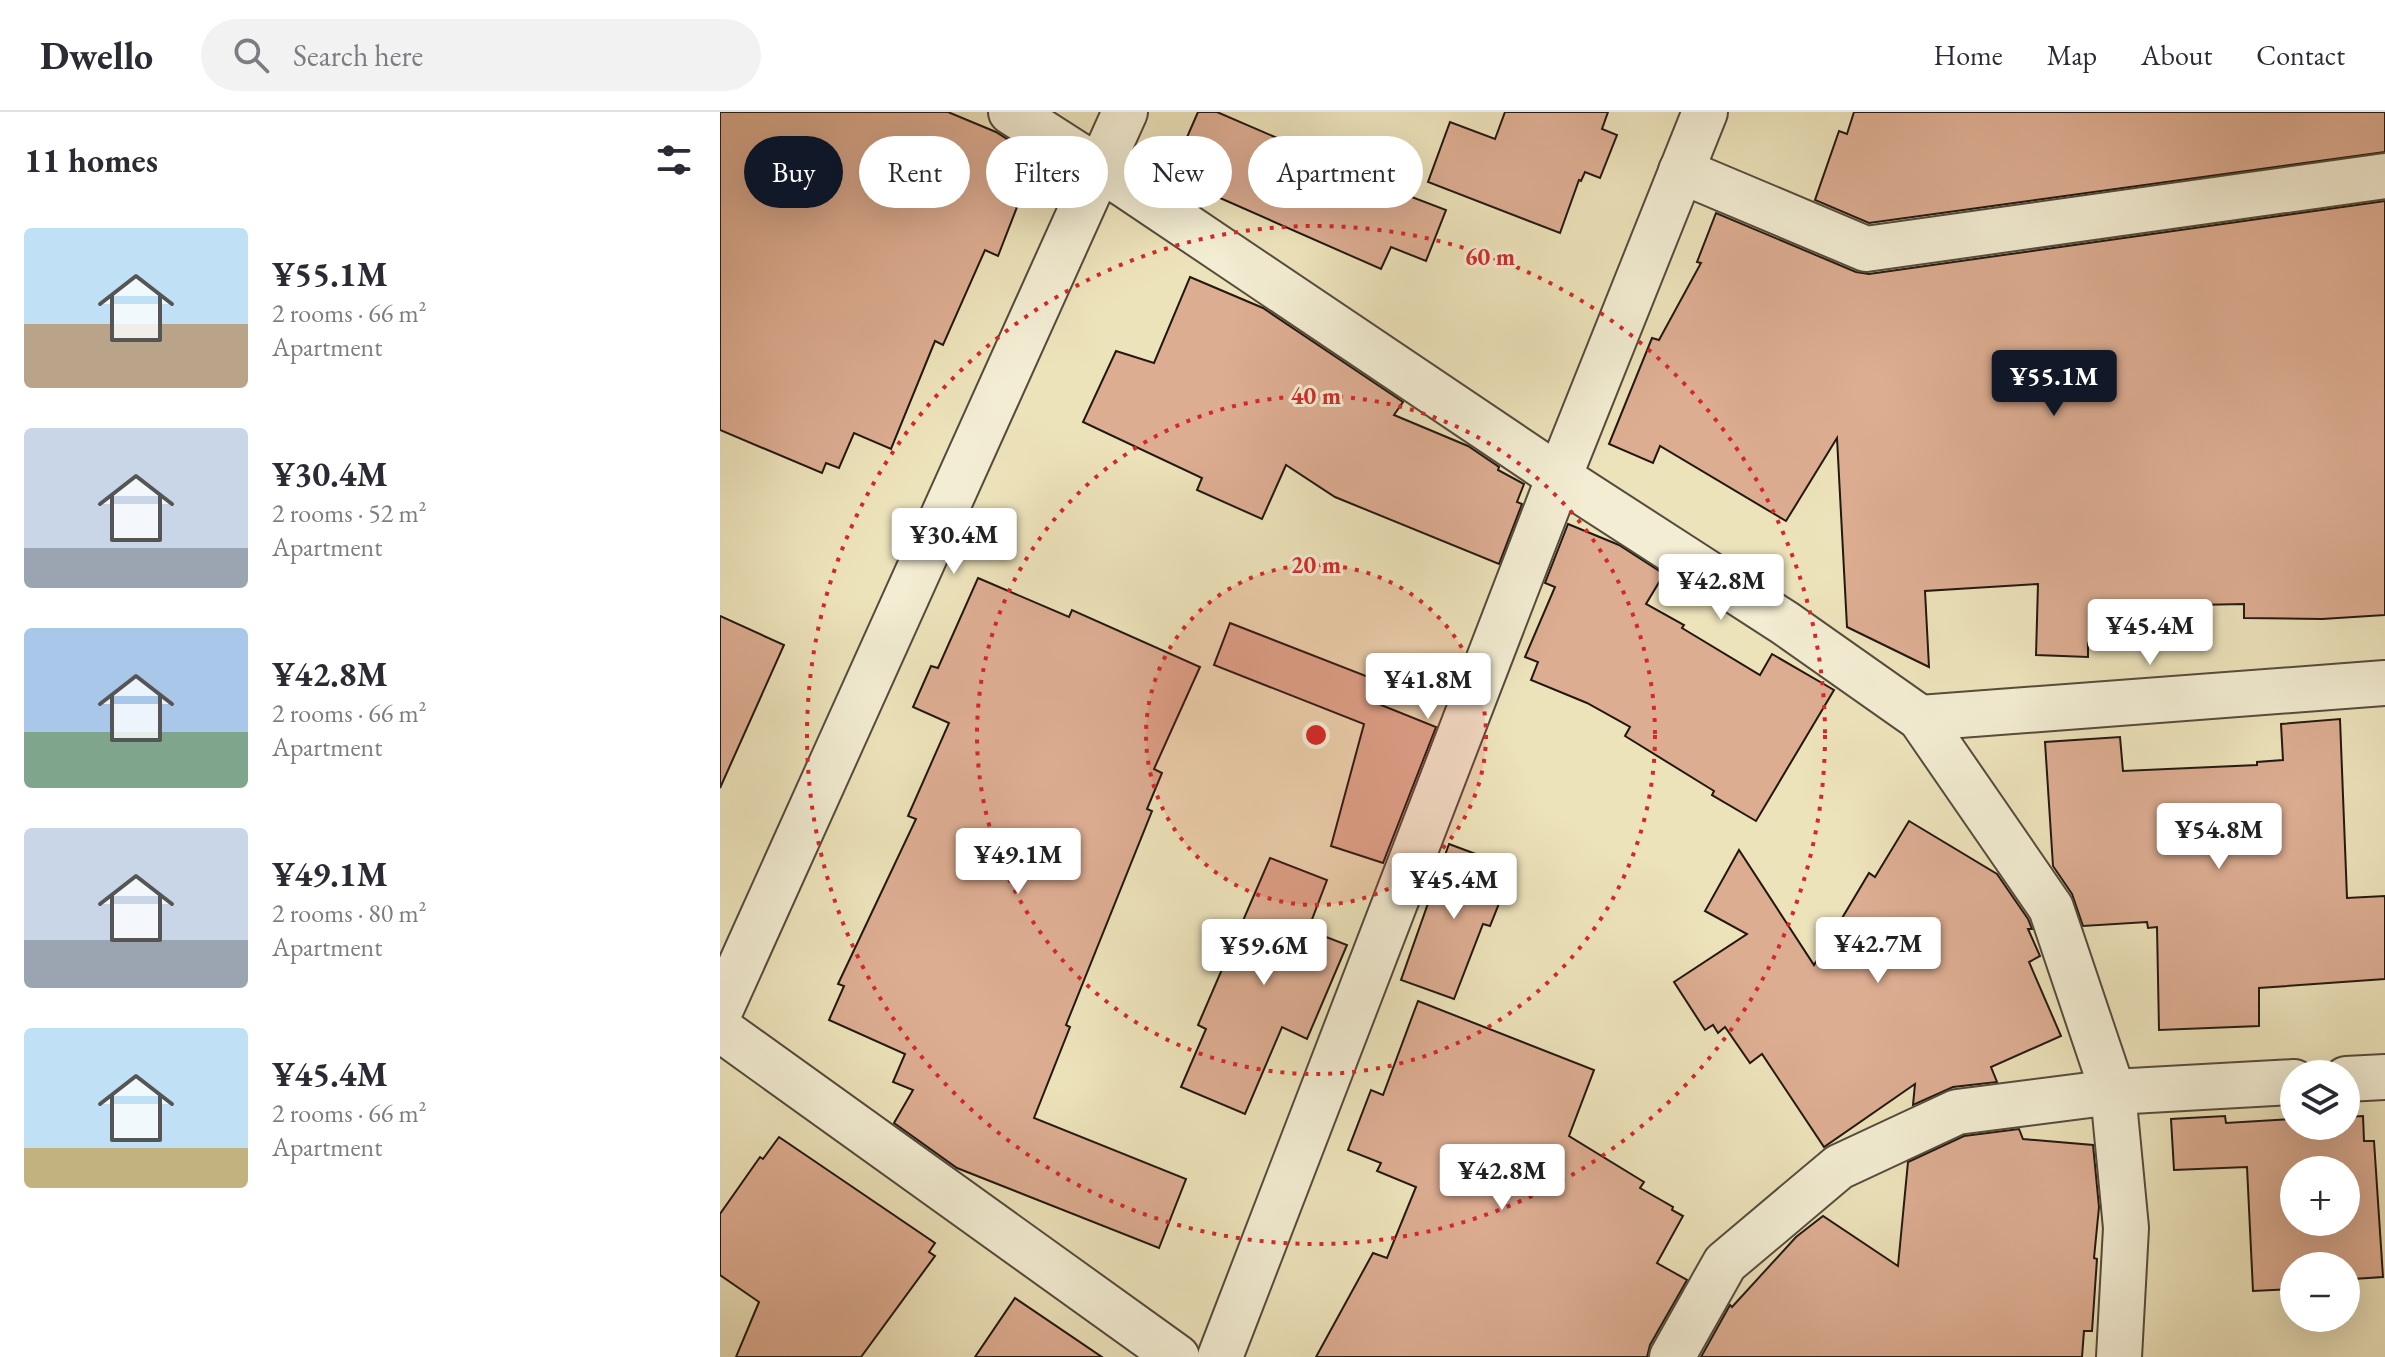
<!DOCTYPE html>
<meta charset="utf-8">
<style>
body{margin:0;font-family:"EB Garamond",serif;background:#f2f2f3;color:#2b2b33;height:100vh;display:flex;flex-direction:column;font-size:30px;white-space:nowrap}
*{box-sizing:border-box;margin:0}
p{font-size:26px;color:#7c7c81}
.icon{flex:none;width:44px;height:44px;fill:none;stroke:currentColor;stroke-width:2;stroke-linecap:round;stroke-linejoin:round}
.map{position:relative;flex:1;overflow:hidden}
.details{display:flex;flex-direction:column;background:#fff;width:720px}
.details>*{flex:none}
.guide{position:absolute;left:24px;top:24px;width:760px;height:72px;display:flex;gap:16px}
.controls{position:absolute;left:1560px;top:948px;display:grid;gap:16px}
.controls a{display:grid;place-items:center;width:80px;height:80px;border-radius:50%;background:#fff;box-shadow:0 8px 32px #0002;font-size:40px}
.price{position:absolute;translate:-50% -68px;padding:0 18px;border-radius:8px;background:#fff;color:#222;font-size:26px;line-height:52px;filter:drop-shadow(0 2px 4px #0008)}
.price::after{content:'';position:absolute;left:50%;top:48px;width:24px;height:18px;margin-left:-12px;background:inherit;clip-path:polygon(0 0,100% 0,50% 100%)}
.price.on{background:#111827;color:#fff}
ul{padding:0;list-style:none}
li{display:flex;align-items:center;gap:24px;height:200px;padding:0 24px}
li span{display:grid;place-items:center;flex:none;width:224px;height:160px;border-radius:8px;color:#555}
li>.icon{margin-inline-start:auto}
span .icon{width:96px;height:96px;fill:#fffc;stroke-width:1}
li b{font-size:34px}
h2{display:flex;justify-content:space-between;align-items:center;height:96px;padding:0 24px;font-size:34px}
.tag{padding:0 28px;border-radius:36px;background:#fff;box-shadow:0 8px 32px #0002;font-size:28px;line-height:72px}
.tag.on{background:#111827;color:#fff}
header{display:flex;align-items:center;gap:48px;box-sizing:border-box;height:112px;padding:0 40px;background:#fff;border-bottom:2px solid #e1e1e2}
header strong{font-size:38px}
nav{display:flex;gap:44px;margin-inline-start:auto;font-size:28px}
.search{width:560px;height:72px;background:#f2f2f3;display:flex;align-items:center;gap:20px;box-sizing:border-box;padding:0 28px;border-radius:44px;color:#7c7c81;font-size:30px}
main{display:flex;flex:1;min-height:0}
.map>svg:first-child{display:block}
.building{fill:#ddad92;stroke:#221811;stroke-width:2;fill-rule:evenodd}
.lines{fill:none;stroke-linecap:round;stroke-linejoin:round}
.minor-casing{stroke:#554b3c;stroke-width:48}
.minor{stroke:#f3edd3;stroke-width:44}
.ring{fill:none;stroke:#d62828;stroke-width:4;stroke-dasharray:4 8}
.centre{fill:#d62828;stroke:#f3edd3;stroke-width:4}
.ring-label{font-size:24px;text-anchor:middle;font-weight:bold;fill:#d62828;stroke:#f3edd3;stroke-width:6;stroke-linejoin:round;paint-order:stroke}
</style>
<header>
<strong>Dwello</strong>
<div class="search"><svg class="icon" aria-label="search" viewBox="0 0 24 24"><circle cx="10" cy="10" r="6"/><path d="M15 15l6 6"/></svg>Search here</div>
<nav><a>Home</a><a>Map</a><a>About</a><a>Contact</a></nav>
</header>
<main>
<section class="details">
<h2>11 homes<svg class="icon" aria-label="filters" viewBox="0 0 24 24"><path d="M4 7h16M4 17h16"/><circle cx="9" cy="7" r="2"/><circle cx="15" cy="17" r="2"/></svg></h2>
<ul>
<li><span style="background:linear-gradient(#bfe0f5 60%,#b9a48a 0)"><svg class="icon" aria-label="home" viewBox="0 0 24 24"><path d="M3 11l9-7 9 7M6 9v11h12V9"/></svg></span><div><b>¥55.1M</b><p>2 rooms · 66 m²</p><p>Apartment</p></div></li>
<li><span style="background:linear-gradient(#c9d6e8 75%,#9aa5b1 0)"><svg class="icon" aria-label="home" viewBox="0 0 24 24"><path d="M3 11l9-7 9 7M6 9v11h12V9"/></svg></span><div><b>¥30.4M</b><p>2 rooms · 52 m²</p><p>Apartment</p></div></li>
<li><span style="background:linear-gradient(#a9c7e8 65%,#7fa58c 0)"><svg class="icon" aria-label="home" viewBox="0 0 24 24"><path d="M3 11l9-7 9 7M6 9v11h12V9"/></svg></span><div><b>¥42.8M</b><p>2 rooms · 66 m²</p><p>Apartment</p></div></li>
<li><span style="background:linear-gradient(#c9d6e8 70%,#9aa5b1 0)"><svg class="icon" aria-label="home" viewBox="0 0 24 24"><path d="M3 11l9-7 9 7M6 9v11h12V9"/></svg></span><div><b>¥49.1M</b><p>2 rooms · 80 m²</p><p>Apartment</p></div></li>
<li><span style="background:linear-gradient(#bfe0f5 75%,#c2b280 0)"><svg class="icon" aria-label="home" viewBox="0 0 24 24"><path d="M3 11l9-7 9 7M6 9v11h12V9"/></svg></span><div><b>¥45.4M</b><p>2 rooms · 66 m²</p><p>Apartment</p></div></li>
</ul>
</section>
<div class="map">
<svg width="1665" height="1245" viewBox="0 0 1665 1245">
<rect width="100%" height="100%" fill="#ede3bb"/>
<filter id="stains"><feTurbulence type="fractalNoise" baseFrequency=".0025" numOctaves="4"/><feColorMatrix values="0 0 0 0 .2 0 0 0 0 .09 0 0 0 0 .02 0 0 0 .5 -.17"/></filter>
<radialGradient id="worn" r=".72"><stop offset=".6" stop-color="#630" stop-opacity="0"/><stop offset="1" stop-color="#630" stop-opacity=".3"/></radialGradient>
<g class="building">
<path d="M 0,0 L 228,0 L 276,20 L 290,29 L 284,46 L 301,53 L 287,91 L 297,95 L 278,144 L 265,138 L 223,233 L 215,229 L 171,337 L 134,321 L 119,356 L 106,351 L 102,361 L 0,318 Z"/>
<path d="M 478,0 L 497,0 L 615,51 L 613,55 L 726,98 L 706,149 L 671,135 L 661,157 L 450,64 Z"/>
<path d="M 785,0 L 888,0 L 882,17 L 897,23 L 880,66 L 865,60 L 861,69 L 859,68 L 840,121 L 708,70 L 730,10 L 775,27 Z"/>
<path d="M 1134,0 L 1665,0 L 1665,40 L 1149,111 L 1095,88 L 1119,19 L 1127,22 Z"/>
<path d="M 1665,89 L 1665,503 L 1602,507 L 1524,506 L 1524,492 L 1427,494 L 1426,514 L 1382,514 L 1382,524 L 1375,524 L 1374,532 L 1368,531 L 1368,545 L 1316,543 L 1318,472 L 1205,479 L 1209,555 L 1127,515 L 1117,326 L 1066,409 L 940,334 L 933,351 L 889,332 L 932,226 L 939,228 L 981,151 L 977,150 L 996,101 L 1136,160 L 1149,162 Z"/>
<path d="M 470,165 L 543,196 L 683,290 L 674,303 L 748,334 L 779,355 L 778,358 L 804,372 L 797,390 L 802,392 L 779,452 L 615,385 L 566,353 L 542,407 L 477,378 L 482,366 L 363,310 L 396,239 L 434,251 Z"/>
<path d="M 848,412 L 899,433 L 944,462 L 926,492 L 964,513 L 962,516 L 1040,563 L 1052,542 L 1114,578 L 1036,709 L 992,683 L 994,679 L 905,624 L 910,615 L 867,591 L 811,568 L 818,550 L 805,545 L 835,475 L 825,471 Z"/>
<path d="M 258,466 L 349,505 L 352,498 L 480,555 L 434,657 L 442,661 L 427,697 L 432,699 L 346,913 L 350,915 L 314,1006 L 466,1067 L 439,1136 L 237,1056 L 174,1011 L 193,978 L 173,970 L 185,942 L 109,908 L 124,874 L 118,872 L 196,707 L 188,704 L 229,611 L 193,595 L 211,554 L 218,556 Z"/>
<path d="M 0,504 L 64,533 L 0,676 Z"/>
<path d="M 510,511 L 669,573 L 661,593 L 716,615 L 663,751 L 611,734 L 644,612 L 494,553 Z"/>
<path d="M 1620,607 L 1627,786 L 1665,784 L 1665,867 L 1539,876 L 1539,914 L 1439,918 L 1437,815 L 1428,816 L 1427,810 L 1363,814 L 1352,782 L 1333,754 L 1325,630 L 1400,625 L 1403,659 L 1537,653 L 1537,650 L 1563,648 L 1561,612 Z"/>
<path d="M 1189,709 L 1277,762 L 1308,807 L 1312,817 L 1308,817 L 1320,844 L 1309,850 L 1341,924 L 1271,955 L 1277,970 L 1233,975 L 1193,993 L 1195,972 L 1104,1035 L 1042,942 L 1030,951 L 1005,915 L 998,921 L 993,913 L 985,918 L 954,870 L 1027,822 L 985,799 L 1019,738 L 1094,853 L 1149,761 L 1155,765 Z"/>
<path d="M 729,732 L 780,751 L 775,764 L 788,769 L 770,814 L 763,812 L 734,887 L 681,868 Z"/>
<path d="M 550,746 L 607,768 L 588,818 L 627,833 L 587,927 L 562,915 L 525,1002 L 461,975 L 486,917 L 478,913 Z"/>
<path d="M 698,889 L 874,958 L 849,1024 L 924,1070 L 920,1076 L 953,1095 L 952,1098 L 963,1104 L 937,1151 L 967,1168 L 930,1233 L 927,1245 L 596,1245 L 653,1141 L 667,1146 L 696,1075 L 657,1059 L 661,1051 L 628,1038 L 651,978 L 663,983 Z"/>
<path d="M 1505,1004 L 1506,1011 L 1574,1007 L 1574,1014 L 1626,1014 L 1626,1005 L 1643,1004 L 1644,1029 L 1654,1029 L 1663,1165 L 1633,1167 L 1633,1174 L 1626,1174 L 1626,1154 L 1574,1154 L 1574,1177 L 1533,1179 L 1527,1055 L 1454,1058 L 1451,1007 ZM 1574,1058 L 1626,1058 L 1626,1110 L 1574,1110 Z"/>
<path d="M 1299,1017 L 1303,1027 L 1373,1033 L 1379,1095 L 1374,1146 L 1377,1147 L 1372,1219 L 1364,1219 L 1362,1245 L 981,1245 L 1010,1193 L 1012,1195 L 1076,1125 L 1103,1104 L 1178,1154 L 1188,1050 L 1244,1024 Z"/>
<path d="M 59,1025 L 215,1131 L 209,1140 L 215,1144 L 141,1245 L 16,1245 L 39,1190 L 0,1163 L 0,1102 L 40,1045 L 43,1047 Z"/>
<path d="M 295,1186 L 382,1245 L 255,1245 Z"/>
</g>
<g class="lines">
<g class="minor-casing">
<g id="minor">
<path d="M 291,0 L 408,75 L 839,365 L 1065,511 L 1200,606 L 1331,796 L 1393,980 L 1406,1116 L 1399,1245"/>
<path d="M 961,59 L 1146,137 L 1665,64"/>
<path d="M 1200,606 L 1665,571"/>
<path d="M 0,899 L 405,0"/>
<path d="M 0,917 L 457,1245"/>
<path d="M 1626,967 L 1665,965"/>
<path d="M 500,1245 L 839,365 L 985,0"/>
<path d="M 952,1245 L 1005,1151 L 1119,1055 L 1237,1000 L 1393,980 L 1574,970"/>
</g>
</g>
<use href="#minor" class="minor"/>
</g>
<circle cx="596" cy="623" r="170" fill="#d62828" fill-opacity=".12"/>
<g class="ring">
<circle cx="596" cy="623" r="170"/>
<circle cx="596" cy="623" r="339"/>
<circle cx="596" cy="623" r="509"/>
</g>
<circle cx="596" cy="623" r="12" class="centre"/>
<g class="ring-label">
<text x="770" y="153">60 m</text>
<text x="596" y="292">40 m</text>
<text x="596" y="461">20 m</text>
</g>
<rect width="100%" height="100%" filter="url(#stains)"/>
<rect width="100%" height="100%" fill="url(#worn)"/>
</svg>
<div class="controls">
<a><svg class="icon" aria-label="layers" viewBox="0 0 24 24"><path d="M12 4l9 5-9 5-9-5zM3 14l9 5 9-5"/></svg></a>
<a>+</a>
<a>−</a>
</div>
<b class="price on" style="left:1334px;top:306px">¥55.1M</b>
<b class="price" style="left:234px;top:464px">¥30.4M</b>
<b class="price" style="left:1001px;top:510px">¥42.8M</b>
<b class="price" style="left:1430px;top:555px">¥45.4M</b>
<b class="price" style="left:708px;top:609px">¥41.8M</b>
<b class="price" style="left:1499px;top:759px">¥54.8M</b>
<b class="price" style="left:298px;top:784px">¥49.1M</b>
<b class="price" style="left:734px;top:809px">¥45.4M</b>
<b class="price" style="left:1158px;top:873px">¥42.7M</b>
<b class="price" style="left:544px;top:875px">¥59.6M</b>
<b class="price" style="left:782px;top:1100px">¥42.8M</b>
<div class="guide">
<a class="tag on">Buy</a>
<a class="tag">Rent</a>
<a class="tag">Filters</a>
<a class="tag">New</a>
<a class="tag">Apartment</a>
</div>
</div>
</main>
